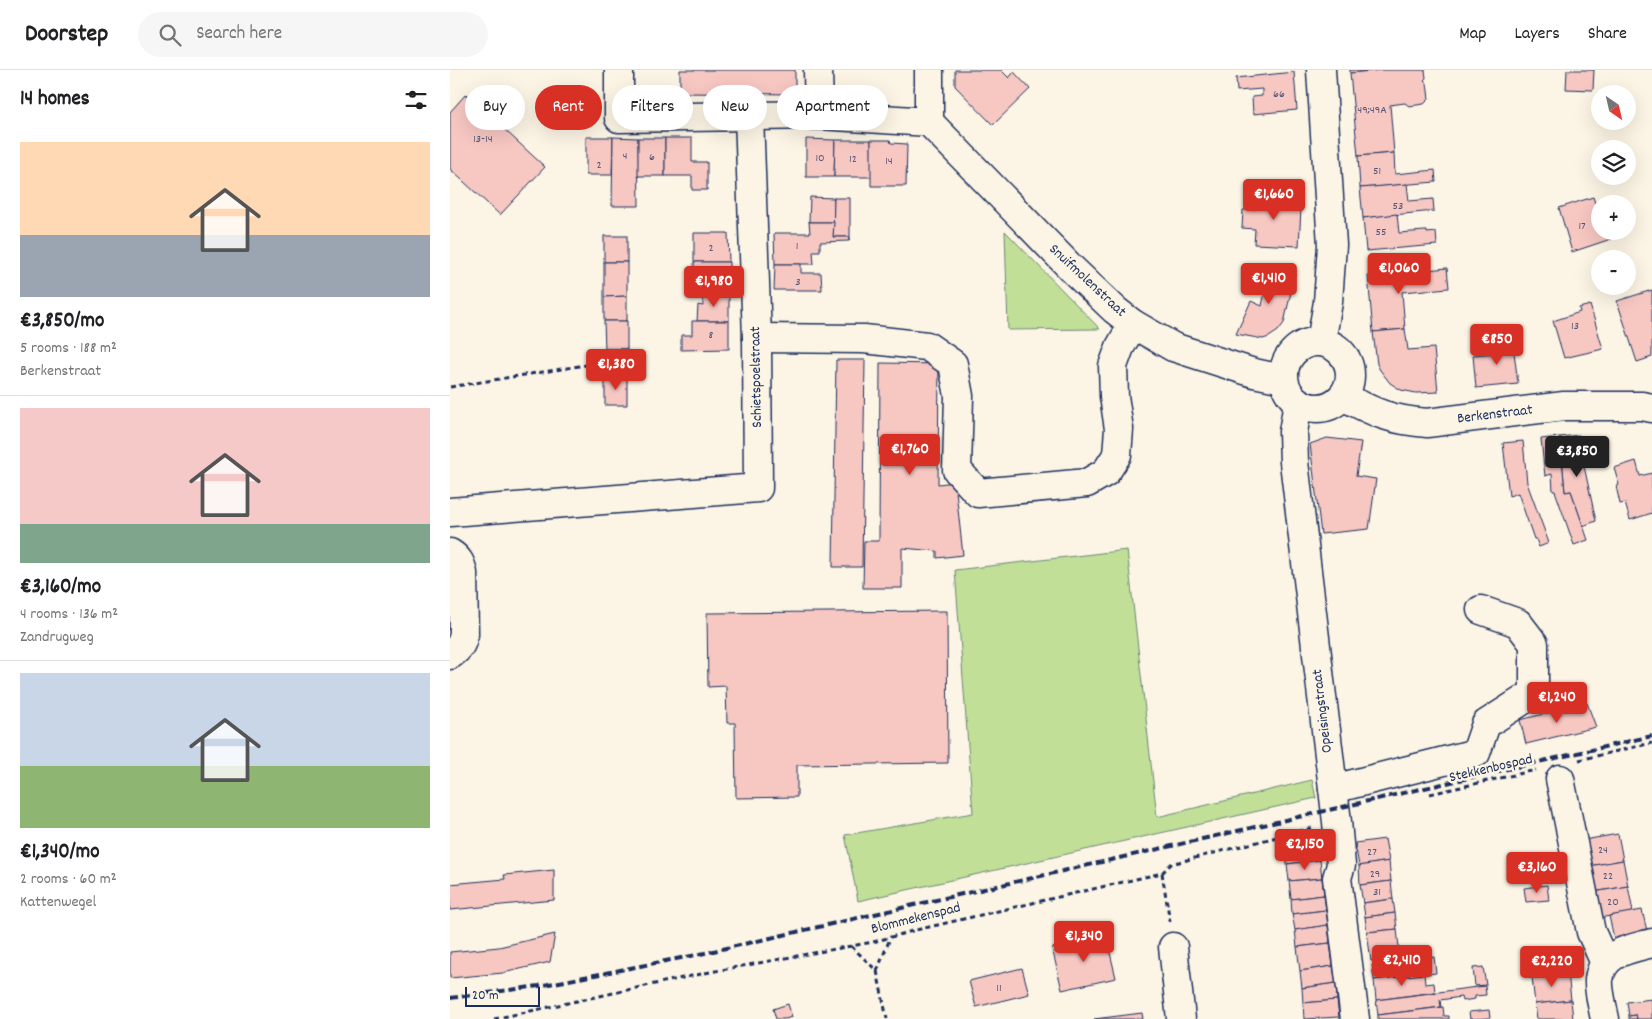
<!DOCTYPE html>
<meta charset="utf-8">
<style>
body{margin:0;font-family:Dekko,sans-serif;background:#f6f6f6;color:#202124;height:100vh;display:flex;flex-direction:column;font-size:19px;white-space:nowrap}
*{box-sizing:border-box;margin:0}
p{font-size:16px;color:#757577}
.icon{flex:none;width:28px;height:28px;fill:none;stroke:currentColor;stroke-width:2;stroke-linecap:round;stroke-linejoin:round}
.map{position:relative;flex:1;overflow:hidden}
.details{display:flex;flex-direction:column;background:#fff;width:450px}
.details>*{flex:none}
.guide{position:absolute;left:15px;top:15px;width:475px;height:45px;display:flex;gap:10px}
.needle{width:32px;rotate:146deg}
.controls{position:absolute;left:1141px;top:15px;display:grid;gap:10px}
.controls a{display:grid;place-items:center;width:45px;height:45px;border-radius:50%;background:#fff;box-shadow:0 5px 20px #0002;font-size:25px}
.scale{position:absolute;left:15px;bottom:12px;width:75px;box-sizing:border-box;padding-left:5px;border:2px solid #1b2f5e;border-top:0;font-size:14px;line-height:18px;white-space:nowrap;color:#1b2f5e;-webkit-text-stroke:4px #fcf5e5;paint-order:stroke}
.price{position:absolute;translate:-50% -42px;padding:0 11px;border-radius:5px;background:#d93025;color:#fff;font-size:16px;line-height:32px;filter:drop-shadow(0 1px 2px #0008)}
.price::after{content:'';position:absolute;left:50%;top:30px;width:15px;height:11px;margin-left:-8px;background:inherit;clip-path:polygon(0 0,100% 0,50% 100%)}
.price.active{background:#222;color:#fff}
ul{padding:0;list-style:none}
li{display:grid;align-content:center;gap:10px;height:265px;padding:0 20px}
li+li{border-top:1px solid #e0e0e0}
li span{display:grid;place-items:center;height:155px;border-radius:0px;color:#555}
li>.icon{margin-inline-start:auto}
span .icon{width:90px;height:90px;fill:#fffc;stroke-width:1}
li b{font-size:21px}
h2{display:flex;justify-content:space-between;align-items:center;height:60px;padding:0 20px;font-size:21px}
.tag{padding:0 18px;border-radius:22px;background:#fff;box-shadow:0 5px 20px #0002;font-size:18px;line-height:45px}
.tag.active{background:#d93025;color:#fff}
header{display:flex;align-items:center;gap:30px;box-sizing:border-box;height:70px;padding:0 25px;background:#fff;border-bottom:1px solid #e0e0e0}
header strong{font-size:24px}
nav{display:flex;gap:28px;margin-inline-start:auto;font-size:18px}
.search{width:350px;height:45px;background:#f6f6f6;display:flex;align-items:center;gap:12px;box-sizing:border-box;padding:0 18px;border-radius:28px;color:#757577;font-size:19px}
main{display:flex;flex:1;min-height:0}
.map>svg:first-child{display:block}
.green{fill:#c1df97;stroke:#6e877a}
.building{fill:#f7c7c2;stroke:#1b2f5e}
.lines{fill:none;stroke-linecap:round;stroke-linejoin:round}
.minor-casing{stroke:#1b2f5e;stroke-width:31}
.path{stroke:#1b2f5e;stroke-width:3;stroke-dasharray:5 4;stroke-linecap:butt}
.minor{stroke:#fcf5e5;stroke-width:28}
.rail{stroke:#1b2f5e;stroke-width:4;stroke-dasharray:8 4;stroke-linecap:butt}
.labels{text-anchor:middle;dominant-baseline:central;stroke-width:5;stroke-linejoin:round;paint-order:stroke}
.number-label{font-size:12px;fill:#525577}
.street-label{font-size:15px;fill:#1b2f5e;stroke:#fcf5e5}
</style>
<header>
<strong>Doorstep</strong>
<div class="search"><svg class="icon" aria-label="search" viewBox="0 0 24 24"><circle cx="10" cy="10" r="6"/><path d="M15 15l6 6"/></svg>Search here</div>
<nav><a>Map</a><a>Layers</a><a>Share</a></nav>
</header>
<main>
<section class="details">
<h2>14 homes<svg class="icon" aria-label="filters" viewBox="0 0 24 24"><path d="M4 7h16M4 17h16"/><circle cx="9" cy="7" r="2"/><circle cx="15" cy="17" r="2"/></svg></h2>
<ul>
<li><span style="background:linear-gradient(#ffd9b3 60%,#9aa5b1 0)"><svg class="icon" aria-label="home" viewBox="0 0 24 24"><path d="M3 11l9-7 9 7M6 9v11h12V9"/></svg></span><div><b>€3,850/mo</b><p>5 rooms · 188 m²</p><p>Berkenstraat</p></div></li>
<li><span style="background:linear-gradient(#f6c9c9 75%,#7fa58c 0)"><svg class="icon" aria-label="home" viewBox="0 0 24 24"><path d="M3 11l9-7 9 7M6 9v11h12V9"/></svg></span><div><b>€3,160/mo</b><p>4 rooms · 136 m²</p><p>Zandrugweg</p></div></li>
<li><span style="background:linear-gradient(#c9d6e8 60%,#8fb573 0)"><svg class="icon" aria-label="home" viewBox="0 0 24 24"><path d="M3 11l9-7 9 7M6 9v11h12V9"/></svg></span><div><b>€1,340/mo</b><p>2 rooms · 60 m²</p><p>Kattenwegel</p></div></li>
</ul>
</section>
<div class="map">
<svg width="1202" height="949" viewBox="0 0 1202 949">
<rect width="100%" height="100%" fill="#fcf5e5"/>
<filter id="ink" filterUnits="userSpaceOnUse"><feTurbulence type="fractalNoise" baseFrequency=".02" numOctaves="2"/><feDisplacementMap in="SourceGraphic" scale="10" xChannelSelector="R" yChannelSelector="G"/><feConvolveMatrix kernelMatrix="1 2 1 2 8 2 1 2 1" color-interpolation-filters="sRGB"/></filter>
<g filter="url(#ink)">
<g class="green">
<path d="M 555,161 L 650,259 L 558,260 Z"/>
<path d="M 677,480 L 707,747 L 862,710 L 866,728 L 408,831 L 395,765 L 523,743 L 505,500 Z"/>
</g>
<g class="building">
<path d="M 230,0 L 345,0 L 345,24 L 230,23 Z"/>
<path d="M 505,0 L 551,0 L 559,8 L 564,2 L 580,19 L 543,55 L 505,16 Z"/>
<path d="M 900,0 L 932,0 L 900,3 Z"/>
<path d="M 932,0 L 975,0 L 976,8 L 974,10 L 977,13 L 979,29 L 974,34 L 959,36 L 955,33 L 940,35 L 944,83 L 908,86 L 900,3 Z"/>
<path d="M 1117,0 L 1144,0 L 1143,20 L 1116,19 Z"/>
<path d="M 844,2 L 847,40 L 803,44 L 802,27 L 812,26 L 812,19 L 787,21 L 786,8 Z"/>
<path d="M 16,24 L 95,97 L 50,145 L 0,99 L 0,42 Z"/>
<path d="M 136,67 L 163,67 L 162,105 L 136,105 Z"/>
<path d="M 163,67 L 188,68 L 189,136 L 162,136 Z"/>
<rect x="188" y="68" width="27" height="38"/>
<path d="M 215,68 L 242,68 L 242,92 L 257,92 L 257,120 L 242,120 L 242,106 L 215,106 Z"/>
<path d="M 356,69 L 385,70 L 384,107 L 356,107 Z"/>
<path d="M 385,70 L 421,70 L 422,107 L 384,107 Z"/>
<path d="M 421,70 L 440,70 L 441,73 L 457,74 L 456,116 L 421,116 Z"/>
<path d="M 944,83 L 945,104 L 985,100 L 986,112 L 910,118 L 908,86 Z"/>
<path d="M 957,114 L 959,131 L 983,129 L 984,141 L 913,148 L 910,118 Z"/>
<path d="M 810,126 L 852,126 L 852,127 L 839,128 L 838,138 L 851,138 L 849,176 L 804,174 L 805,159 L 792,158 L 793,140 L 805,139 L 806,127 Z"/>
<path d="M 360,127 L 384,128 L 384,152 L 359,152 Z"/>
<path d="M 1143,127 L 1150,148 L 1150,161 L 1162,161 L 1164,168 L 1122,182 L 1109,138 Z"/>
<path d="M 384,128 L 400,128 L 400,167 L 383,167 Z"/>
<path d="M 947,144 L 949,163 L 975,161 L 977,161 L 977,163 L 986,162 L 987,175 L 916,181 L 913,148 Z"/>
<path d="M 359,152 L 384,152 L 383,167 L 400,167 L 399,171 L 370,172 L 370,181 L 363,181 L 364,194 L 325,194 L 324,163 L 360,163 Z"/>
<path d="M 244,163 L 278,163 L 279,192 L 244,192 Z"/>
<rect x="154" y="166" width="23" height="26"/>
<path d="M 154,192 L 177,192 L 177,226 L 154,227 Z"/>
<path d="M 244,192 L 279,192 L 279,223 L 245,224 Z"/>
<path d="M 325,194 L 351,194 L 351,203 L 371,203 L 372,220 L 324,220 Z"/>
<path d="M 816,198 L 846,200 L 834,253 L 828,261 L 819,267 L 813,269 L 786,264 L 801,231 L 812,236 L 817,212 L 810,210 Z"/>
<path d="M 997,198 L 999,218 L 952,222 L 955,259 L 923,262 L 918,206 Z"/>
<path d="M 1202,220 L 1202,287 L 1187,292 L 1167,231 Z"/>
<path d="M 279,223 L 279,251 L 247,251 L 248,235 L 253,236 L 252,224 Z"/>
<path d="M 177,226 L 177,251 L 154,251 L 154,227 Z"/>
<path d="M 1140,235 L 1153,279 L 1114,288 L 1103,251 L 1130,242 L 1129,238 Z"/>
<path d="M 154,251 L 177,251 L 177,279 L 155,279 Z"/>
<path d="M 242,251 L 279,251 L 279,279 L 231,280 L 231,265 L 242,265 Z"/>
<path d="M 955,259 L 958,280 L 984,278 L 988,322 L 966,323 L 951,320 L 940,313 L 930,300 L 927,294 L 923,262 Z"/>
<path d="M 1062,266 L 1068,314 L 1026,318 L 1023,285 L 1048,283 L 1047,267 Z"/>
<path d="M 155,279 L 177,279 L 177,306 L 155,307 Z"/>
<path d="M 386,290 L 415,290 L 412,497 L 383,497 Z"/>
<path d="M 430,293 L 489,294 L 488,414 L 505,412 L 513,485 L 487,488 L 487,481 L 452,478 L 452,518 L 413,518 L 414,471 L 429,471 Z"/>
<path d="M 177,306 L 177,335 L 155,335 L 155,307 Z"/>
<path d="M 1129,365 L 1134,396 L 1146,451 L 1133,456 L 1121,421 L 1115,422 L 1110,367 Z"/>
<path d="M 1110,367 L 1115,422 L 1121,421 L 1138,470 L 1124,475 L 1105,421 L 1103,421 L 1102,404 L 1095,406 L 1091,369 Z"/>
<path d="M 877,368 L 911,372 L 906,406 L 926,409 L 919,459 L 871,464 L 860,374 Z"/>
<path d="M 1073,371 L 1077,413 L 1099,473 L 1089,477 L 1086,469 L 1084,469 L 1068,423 L 1059,426 L 1053,373 Z"/>
<path d="M 1186,391 L 1190,406 L 1202,403 L 1202,443 L 1180,450 L 1175,433 L 1170,434 L 1166,416 L 1169,415 L 1164,398 Z"/>
<path d="M 497,541 L 498,693 L 347,695 L 347,727 L 286,728 L 285,653 L 277,653 L 276,616 L 258,617 L 257,543 Z"/>
<path d="M 1137,633 L 1146,657 L 1076,674 L 1070,650 Z"/>
<path d="M 1168,764 L 1173,790 L 1139,796 L 1134,770 Z"/>
<path d="M 935,769 L 939,791 L 909,796 L 905,773 Z"/>
<path d="M 868,773 L 870,790 L 837,794 L 835,777 Z"/>
<path d="M 870,790 L 872,808 L 839,811 L 837,794 Z"/>
<path d="M 1173,790 L 1178,816 L 1144,822 L 1139,796 Z"/>
<path d="M 939,791 L 941,811 L 910,815 L 909,796 Z"/>
<path d="M 104,800 L 104,830 L 0,840 L 0,814 L 55,809 L 54,805 Z"/>
<path d="M 872,808 L 874,825 L 841,829 L 839,811 Z"/>
<path d="M 941,811 L 943,829 L 913,833 L 910,815 Z"/>
<path d="M 1097,815 L 1099,830 L 1076,832 L 1074,818 Z"/>
<path d="M 1178,816 L 1183,842 L 1149,848 L 1144,822 Z"/>
<path d="M 874,825 L 876,840 L 842,844 L 841,829 Z"/>
<path d="M 943,829 L 945,843 L 915,847 L 913,833 Z"/>
<path d="M 876,840 L 878,855 L 845,860 L 842,844 Z"/>
<path d="M 1192,840 L 1197,861 L 1164,868 L 1159,846 Z"/>
<path d="M 945,843 L 947,859 L 917,862 L 915,847 Z"/>
<path d="M 878,855 L 880,873 L 847,877 L 845,860 Z"/>
<path d="M 947,859 L 950,887 L 921,891 L 917,862 Z"/>
<path d="M 105,864 L 100,892 L 53,903 L 0,908 L 0,882 L 49,877 Z"/>
<path d="M 656,866 L 666,908 L 612,920 L 602,878 Z"/>
<path d="M 880,873 L 883,896 L 850,901 L 847,877 Z"/>
<path d="M 984,887 L 986,903 L 924,910 L 922,895 Z"/>
<path d="M 883,896 L 886,913 L 852,918 L 850,901 Z"/>
<path d="M 1033,897 L 1036,915 L 1025,916 L 1023,898 Z"/>
<path d="M 572,898 L 579,924 L 526,937 L 519,911 Z"/>
<path d="M 1118,903 L 1121,930 L 1085,934 L 1082,907 Z"/>
<path d="M 974,904 L 975,914 L 984,913 L 985,922 L 926,930 L 924,910 Z"/>
<path d="M 886,913 L 887,930 L 853,933 L 852,918 Z"/>
<path d="M 1035,916 L 1036,925 L 1025,926 L 1025,929 L 1012,931 L 1011,927 L 990,930 L 991,937 L 928,945 L 926,930 Z"/>
<path d="M 1202,929 L 1202,949 L 1187,949 L 1186,945 L 1179,946 L 1177,932 Z"/>
<path d="M 887,930 L 889,947 L 854,949 L 853,933 Z"/>
<path d="M 1121,930 L 1123,949 L 1087,949 L 1085,934 Z"/>
<path d="M 338,934 L 342,947 L 335,949 L 326,949 L 323,939 Z"/>
<path d="M 993,937 L 994,946 L 999,946 L 999,949 L 928,949 L 928,945 Z"/>
<path d="M 1039,940 L 1040,948 L 1020,949 L 1019,942 Z"/>
<path d="M 692,943 L 693,949 L 644,949 Z"/>
<path d="M 1186,945 L 1187,949 L 1179,949 L 1179,946 Z"/>
</g>
<g class="lines">
<g class="minor-casing">
<g id="minor">
<path d="M 169,0 L 169,48 L 369,45 L 479,52"/>
<path d="M 368,0 L 369,45"/>
<path d="M 871,0 L 882,175 L 878,232 L 871,272"/>
<path d="M 479,52 L 623,200 L 665,240 L 683,254 L 723,277 L 804,303 L 833,309"/>
<path d="M 479,52 L 479,0"/>
<path d="M 307,268 L 414,269 L 477,276 L 503,294 L 509,326 L 507,400 L 528,423 L 637,413 L 656,402 L 667,385 L 669,359 L 664,326 L 663,296 L 670,277 L 683,254"/>
<circle cx="867" cy="305" r="33"/>
<path d="M 893,326 C 924,343 941,350 977,353 L 1114,336 L 1192,336 L 1202,338"/>
<path d="M 848,333 L 843,362 L 844,392 L 887,752 L 891,795 L 887,808 L 905,949"/>
<path d="M 0,442 L 308,418 L 307,268 L 299,46"/>
<path d="M 0,483 C 8,488 11,493 13,503 L 14,564 C 12,574 9,579 0,585"/>
<path d="M 1110,709 L 1141,862 L 1155,893"/>
<path d="M 883,719 L 1026,683 L 1036,654 L 1084,623 L 1084,574 L 1068,553 L 1031,540"/>
<path d="M 723,877 L 731,949"/>
<path d="M 1155,949 C 1153,939 1148,919 1149,910 C 1152,882 1180,879 1202,873"/>
</g>
</g>
<g class="path">
<path d="M 0,317 L 142,294"/>
<path d="M 1129,690 L 1202,673"/>
<path d="M 980,724 L 1086,700"/>
<path d="M 712,803 L 720,852"/>
<path d="M 401,876 L 427,901 L 437,949"/>
<path d="M 427,901 L 441,866"/>
<path d="M 44,949 L 260,902 L 423,872 L 466,860 L 712,803 L 721,794 L 862,758"/>
</g>
<use href="#minor" class="minor"/>
<path class="rail" d="M 0,928 L 89,916 L 246,885 L 1202,666"/>
</g>
</g>
<g class="labels">
<g class="number-label">
<text x="829" y="24">66</text>
<text x="922" y="40">49;49A</text>
<text x="33" y="69">13-14</text>
<text x="175" y="86">4</text>
<text x="202" y="87">6</text>
<text x="370" y="88">10</text>
<text x="403" y="89">12</text>
<text x="439" y="91">14</text>
<text x="149" y="95">2</text>
<text x="927" y="101">51</text>
<text x="948" y="136">53</text>
<text x="1132" y="156">17</text>
<text x="931" y="162">55</text>
<text x="347" y="176">1</text>
<text x="261" y="178">2</text>
<text x="348" y="212">3</text>
<text x="1125" y="256">13</text>
<text x="261" y="265">8</text>
<text x="1153" y="780">24</text>
<text x="922" y="782">27</text>
<text x="925" y="804">29</text>
<text x="1158" y="806">22</text>
<text x="927" y="822">31</text>
<text x="1163" y="832">20</text>
<text x="549" y="918">11</text>
</g>
<g class="street-label">
<text transform="translate(637 211) rotate(43)">Snuifmolenstraat</text>
<text transform="translate(307 307) rotate(-91)">Schietspoelstraat</text>
<text transform="translate(1045 345) rotate(-7)">Berkenstraat</text>
<text transform="translate(873 641) rotate(-97)">Opeisingstraat</text>
<text transform="translate(1041 699) rotate(-13)">Stekkenbospad</text>
<text transform="translate(466 849) rotate(-14)">Blommekenspad</text>
</g>
</g>
</svg>
<div class="controls">
<a><svg class="needle" viewBox="-14 -14 28 28"><path d="M0-13l5 13h-10z" fill="#e53935"/><path d="M0 13l5-13h-10z" fill="#757577"/></svg></a>
<a><svg class="icon" aria-label="layers" viewBox="0 0 24 24"><path d="M12 4l9 5-9 5-9-5zM3 14l9 5 9-5"/></svg></a>
<a>+</a>
<a>−</a>
</div>
<div class="scale">20 m</div>
<b class="price" style="left:824px;top:151px">€1,660</b>
<b class="price" style="left:949px;top:225px">€1,060</b>
<b class="price" style="left:819px;top:235px">€1,410</b>
<b class="price" style="left:264px;top:238px">€1,980</b>
<b class="price" style="left:1047px;top:296px">€850</b>
<b class="price" style="left:166px;top:321px">€1,380</b>
<b class="price" style="left:460px;top:406px">€1,760</b>
<b class="price active" style="left:1127px;top:408px">€3,850</b>
<b class="price" style="left:1107px;top:654px">€1,240</b>
<b class="price" style="left:855px;top:801px">€2,150</b>
<b class="price" style="left:1087px;top:824px">€3,160</b>
<b class="price" style="left:634px;top:893px">€1,340</b>
<b class="price" style="left:952px;top:917px">€2,410</b>
<b class="price" style="left:1102px;top:918px">€2,220</b>
<div class="guide">
<a class="tag">Buy</a>
<a class="tag active">Rent</a>
<a class="tag">Filters</a>
<a class="tag">New</a>
<a class="tag">Apartment</a>
</div>
</div>
</main>
